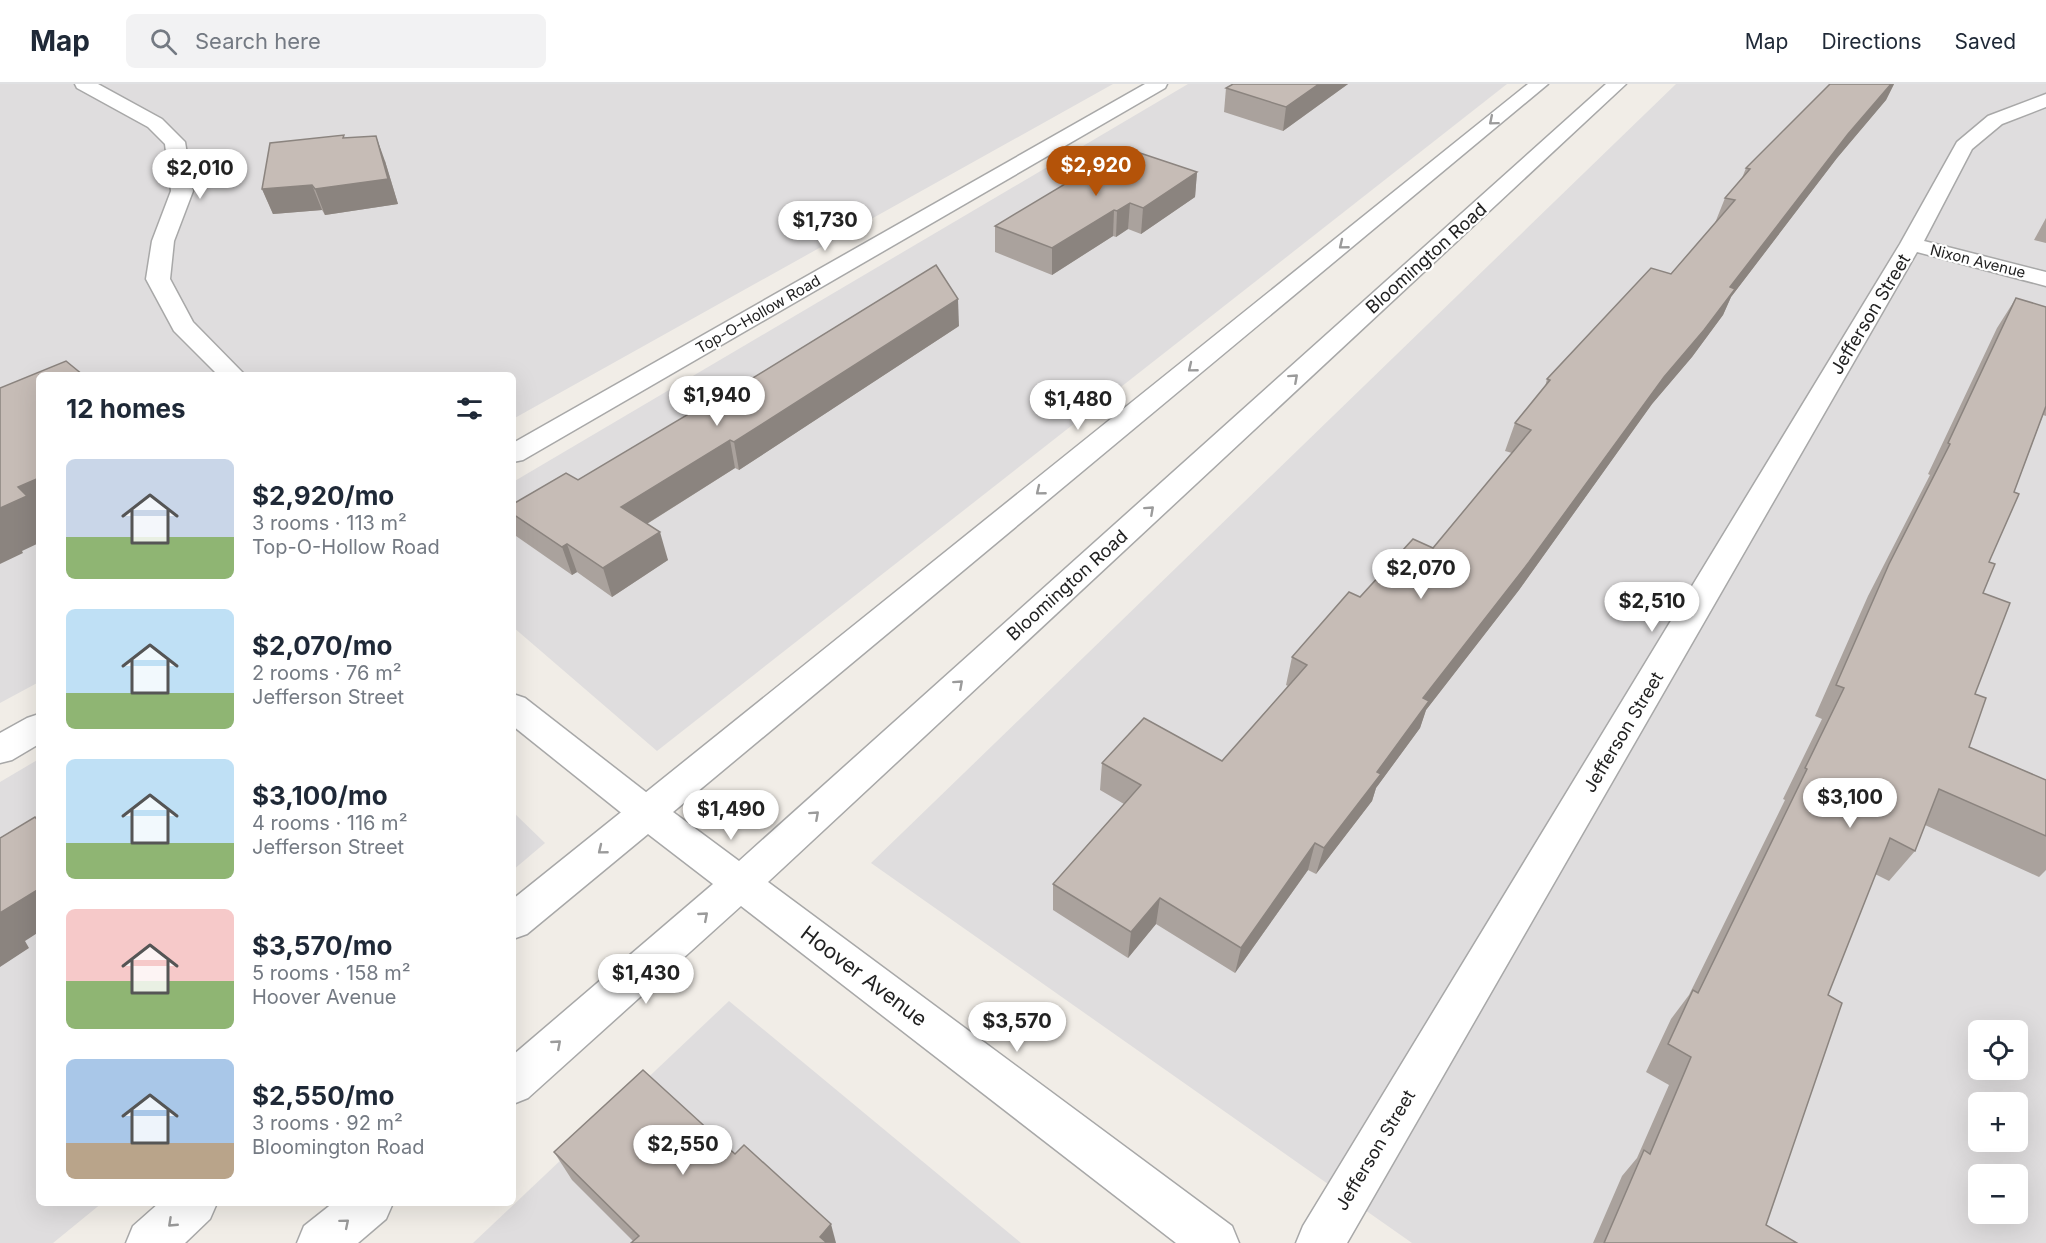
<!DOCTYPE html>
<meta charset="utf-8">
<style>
body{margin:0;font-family:Inter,sans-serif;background:#f2f2f3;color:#1f2937;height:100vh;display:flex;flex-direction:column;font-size:22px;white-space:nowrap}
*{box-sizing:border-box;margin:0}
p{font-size:20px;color:#747a83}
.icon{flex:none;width:33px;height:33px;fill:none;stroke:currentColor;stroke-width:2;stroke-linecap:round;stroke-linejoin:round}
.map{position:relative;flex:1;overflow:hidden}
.side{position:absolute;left:36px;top:288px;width:480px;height:834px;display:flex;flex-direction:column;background:#fff;border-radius:9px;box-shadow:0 6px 24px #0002}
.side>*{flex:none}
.tools{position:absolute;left:1968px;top:936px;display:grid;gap:12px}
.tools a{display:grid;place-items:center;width:60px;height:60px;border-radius:9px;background:#fff;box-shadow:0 6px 24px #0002;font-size:30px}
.price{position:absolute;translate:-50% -51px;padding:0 14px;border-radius:21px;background:#fff;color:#222;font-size:20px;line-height:39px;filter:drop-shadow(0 2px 3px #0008)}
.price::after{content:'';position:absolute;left:50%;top:36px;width:18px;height:14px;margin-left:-9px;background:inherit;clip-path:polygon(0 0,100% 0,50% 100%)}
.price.current{background:#b45309;color:#fff}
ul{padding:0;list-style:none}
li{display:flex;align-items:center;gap:18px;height:150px;padding:0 30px}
li span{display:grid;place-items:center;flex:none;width:168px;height:120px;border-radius:9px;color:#555}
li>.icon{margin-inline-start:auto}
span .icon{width:72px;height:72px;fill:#fffc;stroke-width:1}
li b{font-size:26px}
h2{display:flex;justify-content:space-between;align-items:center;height:72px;padding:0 30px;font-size:26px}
header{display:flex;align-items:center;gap:36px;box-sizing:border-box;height:84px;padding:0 30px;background:#fff;border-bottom:2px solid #e0e1e3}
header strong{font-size:28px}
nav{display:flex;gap:33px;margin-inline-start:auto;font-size:21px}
.search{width:420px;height:54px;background:#f2f2f3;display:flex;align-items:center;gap:15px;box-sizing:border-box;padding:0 21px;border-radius:9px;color:#747a83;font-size:22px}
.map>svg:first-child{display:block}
.residential{fill:#dfddde;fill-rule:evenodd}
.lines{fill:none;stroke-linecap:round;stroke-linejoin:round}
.minor-casing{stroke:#a8a8a8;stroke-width:3}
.tertiary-casing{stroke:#a8a8a8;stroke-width:3}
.minor{fill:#fff;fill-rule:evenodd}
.tertiary{fill:#fff;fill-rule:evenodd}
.wall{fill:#aaa29d}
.shaded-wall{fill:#8b847f}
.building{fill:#c6bcb6;stroke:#8b847f;stroke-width:1.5}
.oneway{stroke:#9b9b9b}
.labels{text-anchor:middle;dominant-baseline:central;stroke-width:4.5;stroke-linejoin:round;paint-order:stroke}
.far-street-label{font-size:15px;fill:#212121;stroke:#fff}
.street-label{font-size:18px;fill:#212121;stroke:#fff}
.near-street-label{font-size:21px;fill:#212121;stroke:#fff}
</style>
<header>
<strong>Map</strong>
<div class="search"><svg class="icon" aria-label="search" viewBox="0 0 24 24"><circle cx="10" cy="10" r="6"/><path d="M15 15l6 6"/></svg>Search here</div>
<nav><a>Map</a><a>Directions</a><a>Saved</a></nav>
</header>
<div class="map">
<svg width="2046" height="1159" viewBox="0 0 2046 1159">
<rect width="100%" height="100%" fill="#f1ede7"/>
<g class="residential">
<path d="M 0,0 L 1113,0 L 513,335 L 513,291 L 39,291 L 39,598 L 0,619 Z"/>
<path d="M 1188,0 L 1507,0 L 657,667 L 513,543 L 513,398 Z"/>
<path d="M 1676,0 L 2046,0 L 2046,1159 L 1412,1159 L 871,779 ZM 1978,946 L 2018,946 L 2018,986 L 1978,986 ZM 1978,1018 L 2018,1018 L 2018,1058 L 1978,1058 ZM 1978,1090 L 2018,1090 L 2018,1130 L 1978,1130 Z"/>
<path d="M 39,675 L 39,1119 L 102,1119 L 53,1159 L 0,1159 L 0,698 Z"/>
<path d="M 513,728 L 545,759 L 513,786 Z"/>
<path d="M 729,917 L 1021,1159 L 473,1159 Z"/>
</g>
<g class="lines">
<g class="minor-casing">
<g id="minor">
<path d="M 75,0 L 98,0 L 162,35 L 185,58 L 193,107 L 174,157 L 170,195 L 193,238 L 245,291 L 218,291 L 174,247 L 146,195 L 152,157 L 171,107 L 165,60 L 148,43 L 77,4 Z"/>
<path d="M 1145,0 L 1167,0 L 1165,4 L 523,376 L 513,378 L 513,359 Z"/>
<path d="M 2046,10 L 2046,23 L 2002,40 L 1972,65 L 1924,157 L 2046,188 L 2046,202 L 1917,168 L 1347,1159 L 1296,1159 L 1303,1142 L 1900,160 L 1957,58 L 1988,32 Z"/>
<path d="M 513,610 L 525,614 L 660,719 L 665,729 L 660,739 L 647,744 L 634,739 L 513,642 Z"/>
<path d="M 39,630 L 39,660 L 12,676 L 0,679 L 0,649 L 27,634 Z"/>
</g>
</g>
<g class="tertiary-casing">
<g id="tertiary">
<path d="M 1528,0 L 1548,0 L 673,728 L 739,777 L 1606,0 L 1626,0 L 768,798 L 1232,1142 L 1239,1159 L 1176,1159 L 741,822 L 528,1014 L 513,1020 L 513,971 L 713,800 L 648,750 L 527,850 L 513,855 L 513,815 Z"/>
<path d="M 159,1119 L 217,1119 L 210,1135 L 185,1159 L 126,1159 L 133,1142 Z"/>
<path d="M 333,1119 L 393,1119 L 386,1135 L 358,1159 L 297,1159 L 304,1142 Z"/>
</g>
</g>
<use href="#minor" class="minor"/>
<use href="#tertiary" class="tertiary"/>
</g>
<g class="wall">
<path d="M 1233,0 L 1348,0 L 1283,47 L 1224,28 L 1226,4 Z"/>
<path d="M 1830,0 L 1894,0 L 1886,16 L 1837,74 L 1731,213 L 1723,231 L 1692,273 L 1652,320 L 1519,506 L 1426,626 L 1420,644 L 1376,704 L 1372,717 L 1316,790 L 1308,786 L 1235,889 L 1156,840 L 1128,874 L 1053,826 L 1053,800 L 1124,720 L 1100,706 L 1102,679 L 1222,677 L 1288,602 L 1286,601 L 1292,573 L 1360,513 L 1433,464 L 1512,369 L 1505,367 L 1515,339 L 1545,303 L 1547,295 L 1671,190 L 1715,139 L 1725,114 L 1742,94 L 1746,84 Z"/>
<path d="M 345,54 L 385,77 L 398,120 L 325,131 L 322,126 L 273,130 L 262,105 Z"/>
<path d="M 1197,88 L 1195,113 L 1141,150 L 1128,145 L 1116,153 L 1113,152 L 1052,191 L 995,168 L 995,142 Z"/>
<path d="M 2046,134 L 2046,159 L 2034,156 Z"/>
<path d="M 2016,214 L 2046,223 L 2046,332 L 2043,331 L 2014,408 L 1989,478 L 1983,509 L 1975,610 L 1969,663 L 2046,696 L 2046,786 L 2039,793 L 1925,741 L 1915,767 L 1889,797 L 1875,790 L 1828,911 L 1766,1141 L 1797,1159 L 1593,1159 L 1622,1092 L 1637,1074 L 1669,1001 L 1646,988 L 1671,935 L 1689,911 L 1785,716 L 1783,715 L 1822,635 L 1815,632 L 1868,512 L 1930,391 L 1928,390 L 1997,244 Z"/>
<path d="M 959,242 L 739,386 L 735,384 L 647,440 L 668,476 L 612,513 L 577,488 L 572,491 L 516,452 L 513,445 L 513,420 L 578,396 L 730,308 Z"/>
<path d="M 554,1068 L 735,1070 L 633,1157 L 572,1096 Z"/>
</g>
<g class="shaded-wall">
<path d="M 1319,0 L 1348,0 L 1283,47 L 1286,23 Z"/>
<path d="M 1891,0 L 1894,0 L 1886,16 L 1837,74 L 1731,213 L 1723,231 L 1692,273 L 1652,320 L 1519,506 L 1426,626 L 1420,644 L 1376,704 L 1372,717 L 1316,790 L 1324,764 L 1377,688 L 1423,614 L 1730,203 L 1848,50 Z"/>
<path d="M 376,52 L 385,77 L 398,120 L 325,131 L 315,105 Z"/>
<path d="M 1197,88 L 1195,113 L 1141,150 L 1143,124 Z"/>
<path d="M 312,101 L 322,126 L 273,130 L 262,105 Z"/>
<path d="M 1130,119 L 1128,145 L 1116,153 L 1117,127 Z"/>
<path d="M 1114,126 L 1113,152 L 1052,191 L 1052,164 Z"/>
<path d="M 958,215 L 959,242 L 739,386 L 734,358 Z"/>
<path d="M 730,356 L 735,384 L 629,451 L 621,423 Z"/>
<path d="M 39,394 L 39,459 L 22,467 L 23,469 L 0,480 L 0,424 L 18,403 Z"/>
<path d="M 660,448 L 668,476 L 612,513 L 603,484 Z"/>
<path d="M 567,460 L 577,488 L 572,491 L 562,463 Z"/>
<path d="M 1315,759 L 1308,786 L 1235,889 L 1241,864 Z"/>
<path d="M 39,805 L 39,848 L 25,857 L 29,864 L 0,883 L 0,829 Z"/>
<path d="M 1160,814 L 1156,840 L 1128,874 L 1131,848 Z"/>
<path d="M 831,1140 L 836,1159 L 822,1159 L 820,1153 Z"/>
</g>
<g class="building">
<path d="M 1233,0 L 1319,0 L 1286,23 L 1226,4 Z"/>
<path d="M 1830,0 L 1891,0 L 1848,50 L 1730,203 L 1735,205 L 1704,246 L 1664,293 L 1529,478 L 1423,614 L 1429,617 L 1377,688 L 1381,690 L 1324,764 L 1315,759 L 1241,864 L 1160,814 L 1131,848 L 1053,800 L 1141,701 L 1102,679 L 1144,634 L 1222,677 L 1307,581 L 1292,573 L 1349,508 L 1360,513 L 1413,455 L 1433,464 L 1531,346 L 1515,339 L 1550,296 L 1547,295 L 1651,184 L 1671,190 L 1735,116 L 1725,114 L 1750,85 L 1746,84 Z"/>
<path d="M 344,51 L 343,54 L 376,52 L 388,95 L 315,105 L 312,101 L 262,105 L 270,59 Z"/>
<path d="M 1125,64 L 1197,88 L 1143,124 L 1130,119 L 1117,127 L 1114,126 L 1052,164 L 995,142 Z"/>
<path d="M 936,181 L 958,215 L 734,358 L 730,356 L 621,423 L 660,448 L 603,484 L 567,460 L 562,463 L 513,430 L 513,420 L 566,389 L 578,396 L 727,307 L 730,308 Z"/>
<path d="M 2016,214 L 2046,223 L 2046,322 L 2014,408 L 2019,410 L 1989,478 L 1995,480 L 1983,509 L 2010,519 L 1975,610 L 1986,614 L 1969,663 L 2046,696 L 2046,752 L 1939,705 L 1915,767 L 1890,754 L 1828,911 L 1842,919 L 1766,1141 L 1797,1159 L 1604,1159 L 1644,1066 L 1650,1070 L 1691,973 L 1668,960 L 1693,906 L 1698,909 L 1807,685 L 1805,684 L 1844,604 L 1836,601 L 1889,480 L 1950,360 L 1948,359 Z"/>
<path d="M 66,277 L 83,291 L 39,291 L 39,394 L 18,403 L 27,412 L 0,424 L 0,304 Z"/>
<path d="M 35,733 L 39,738 L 39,805 L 0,829 L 0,754 Z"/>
<path d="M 643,986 L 735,1070 L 744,1061 L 831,1140 L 820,1153 L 827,1159 L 631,1159 L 639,1152 L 554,1068 Z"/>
</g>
<defs><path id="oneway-chevron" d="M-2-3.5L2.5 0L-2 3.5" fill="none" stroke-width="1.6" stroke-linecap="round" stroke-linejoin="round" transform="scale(1.5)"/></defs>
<g class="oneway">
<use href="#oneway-chevron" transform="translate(1493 37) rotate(140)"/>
<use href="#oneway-chevron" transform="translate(1343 161) rotate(141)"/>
<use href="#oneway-chevron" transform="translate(1192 284) rotate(141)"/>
<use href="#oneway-chevron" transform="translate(1294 294) rotate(-42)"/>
<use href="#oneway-chevron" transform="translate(1040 407) rotate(141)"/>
<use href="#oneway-chevron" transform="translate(1150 426) rotate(-42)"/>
<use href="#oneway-chevron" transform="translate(959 600) rotate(-42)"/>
<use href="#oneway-chevron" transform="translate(815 731) rotate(-42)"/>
<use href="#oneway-chevron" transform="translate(602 766) rotate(141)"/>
<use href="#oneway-chevron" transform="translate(704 832) rotate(-41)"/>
<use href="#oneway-chevron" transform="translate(557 960) rotate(-41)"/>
<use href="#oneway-chevron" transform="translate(172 1139) rotate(137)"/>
<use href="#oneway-chevron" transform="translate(345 1139) rotate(-40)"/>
</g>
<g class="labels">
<g class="far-street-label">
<text transform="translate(1978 177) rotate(14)">Nixon Avenue</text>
<text transform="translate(758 230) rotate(-30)">Top-O-Hollow Road</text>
</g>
<g class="street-label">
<text transform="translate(1426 174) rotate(-42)">Bloomington Road</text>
<text transform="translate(1870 230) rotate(-59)">Jefferson Street</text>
<text transform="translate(1067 501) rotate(-42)">Bloomington Road</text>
<text transform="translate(1623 648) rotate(-59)">Jefferson Street</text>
<text transform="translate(1375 1066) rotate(-59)">Jefferson Street</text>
</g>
<g class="near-street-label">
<text transform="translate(864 892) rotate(37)">Hoover Avenue</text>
</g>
</g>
</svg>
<div class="tools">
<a><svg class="icon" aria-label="locate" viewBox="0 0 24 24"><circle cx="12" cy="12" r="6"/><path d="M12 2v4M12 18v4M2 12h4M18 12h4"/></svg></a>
<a>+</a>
<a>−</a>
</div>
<b class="price current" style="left:1096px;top:113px">$2,920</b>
<b class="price" style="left:200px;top:116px">$2,010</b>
<b class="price" style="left:825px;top:168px">$1,730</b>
<b class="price" style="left:717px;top:343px">$1,940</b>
<b class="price" style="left:1078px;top:347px">$1,480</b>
<b class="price" style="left:1421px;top:516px">$2,070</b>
<b class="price" style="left:1652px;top:549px">$2,510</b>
<b class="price" style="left:1850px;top:745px">$3,100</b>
<b class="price" style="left:731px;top:757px">$1,490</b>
<b class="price" style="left:646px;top:921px">$1,430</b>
<b class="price" style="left:1017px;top:969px">$3,570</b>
<b class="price" style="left:683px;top:1092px">$2,550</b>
<section class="side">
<h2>12 homes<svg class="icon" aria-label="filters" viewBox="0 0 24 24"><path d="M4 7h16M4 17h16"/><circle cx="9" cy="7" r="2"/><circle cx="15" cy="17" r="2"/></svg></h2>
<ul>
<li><span style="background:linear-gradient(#c9d6e8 65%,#8fb573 0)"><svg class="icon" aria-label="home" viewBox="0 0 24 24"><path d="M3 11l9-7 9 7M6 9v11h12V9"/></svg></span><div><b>$2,920/mo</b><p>3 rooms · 113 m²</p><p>Top-O-Hollow Road</p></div></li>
<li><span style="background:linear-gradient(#bfe0f5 70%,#8fb573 0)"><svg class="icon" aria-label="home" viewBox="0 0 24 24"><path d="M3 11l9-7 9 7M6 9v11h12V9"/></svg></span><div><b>$2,070/mo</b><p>2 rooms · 76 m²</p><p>Jefferson Street</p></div></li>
<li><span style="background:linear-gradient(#bfe0f5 70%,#8fb573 0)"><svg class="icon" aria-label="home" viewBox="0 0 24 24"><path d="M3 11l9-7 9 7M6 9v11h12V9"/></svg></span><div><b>$3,100/mo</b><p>4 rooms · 116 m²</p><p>Jefferson Street</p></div></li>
<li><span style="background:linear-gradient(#f6c9c9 60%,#8fb573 0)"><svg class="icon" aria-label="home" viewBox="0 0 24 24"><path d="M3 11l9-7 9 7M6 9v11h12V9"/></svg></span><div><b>$3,570/mo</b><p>5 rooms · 158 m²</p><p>Hoover Avenue</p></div></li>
<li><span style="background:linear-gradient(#a9c7e8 70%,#b9a48a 0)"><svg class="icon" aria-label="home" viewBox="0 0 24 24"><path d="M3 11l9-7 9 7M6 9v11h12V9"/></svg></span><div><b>$2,550/mo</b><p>3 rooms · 92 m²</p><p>Bloomington Road</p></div></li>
</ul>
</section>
</div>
